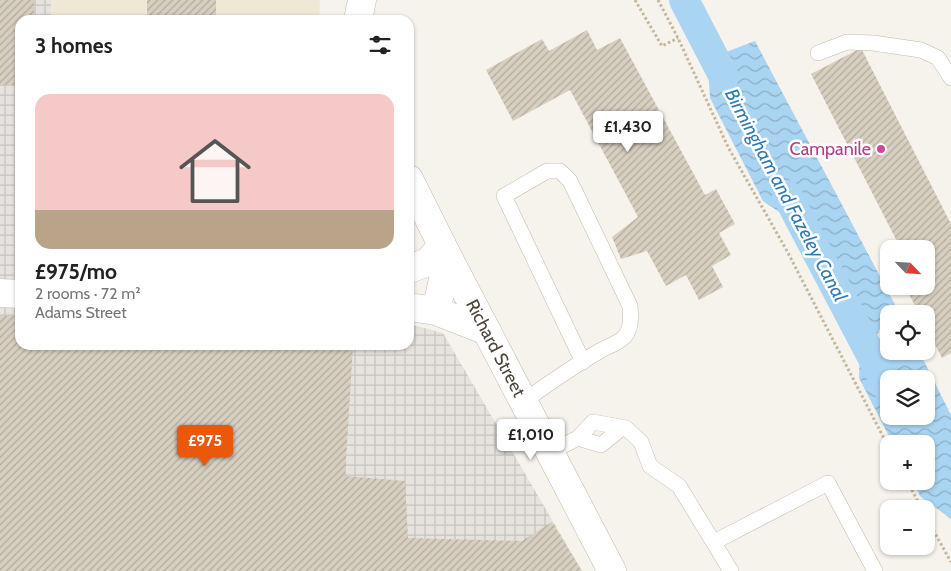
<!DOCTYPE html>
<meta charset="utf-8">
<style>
body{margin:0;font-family:Cabin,sans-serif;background:#f6f6f6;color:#222;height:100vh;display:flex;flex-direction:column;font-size:19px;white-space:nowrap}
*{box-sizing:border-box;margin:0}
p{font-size:16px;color:#767676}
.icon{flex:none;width:28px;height:28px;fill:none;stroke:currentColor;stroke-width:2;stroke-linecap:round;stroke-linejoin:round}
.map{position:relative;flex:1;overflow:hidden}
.details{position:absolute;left:15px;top:15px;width:399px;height:335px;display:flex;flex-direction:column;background:#fff;border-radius:15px;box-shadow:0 1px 4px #0004}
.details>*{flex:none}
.needle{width:32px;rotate:115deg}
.tools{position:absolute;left:880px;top:240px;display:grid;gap:10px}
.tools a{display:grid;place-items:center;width:55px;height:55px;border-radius:10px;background:#fff;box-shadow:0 1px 4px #0004;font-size:25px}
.price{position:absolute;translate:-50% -42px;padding:0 11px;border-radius:5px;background:#fff;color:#222;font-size:16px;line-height:32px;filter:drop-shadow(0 1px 2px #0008)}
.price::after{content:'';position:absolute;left:50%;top:30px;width:15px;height:11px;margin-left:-8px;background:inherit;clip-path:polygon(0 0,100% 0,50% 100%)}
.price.on{background:#ea580c;color:#fff}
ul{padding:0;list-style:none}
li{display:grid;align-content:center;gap:10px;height:265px;padding:0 20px}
li span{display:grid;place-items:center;height:155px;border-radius:15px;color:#555}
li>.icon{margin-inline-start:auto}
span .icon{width:90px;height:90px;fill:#fffc;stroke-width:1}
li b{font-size:21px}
h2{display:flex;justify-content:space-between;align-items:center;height:60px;padding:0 20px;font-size:21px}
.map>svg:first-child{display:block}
.industrial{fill:url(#industrial-grid)}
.education{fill:#efe8d6}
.water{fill:url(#water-waves);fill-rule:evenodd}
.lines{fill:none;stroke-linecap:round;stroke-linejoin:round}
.canal{stroke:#a9d4f2;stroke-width:30}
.building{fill:url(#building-hatch)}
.service-casing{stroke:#c2bbae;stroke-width:16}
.minor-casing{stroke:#c2bbae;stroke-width:29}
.path{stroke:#c4b79f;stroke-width:3;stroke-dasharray:2.5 2.5;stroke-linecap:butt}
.service{stroke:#fff;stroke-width:15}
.minor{stroke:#fff;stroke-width:28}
.hotel-dot{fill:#d1479c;stroke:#fff;stroke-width:2}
.labels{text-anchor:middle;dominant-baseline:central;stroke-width:5;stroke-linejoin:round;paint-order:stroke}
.hotel-label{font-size:18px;fill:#b23c85;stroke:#fff;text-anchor:end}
.street-label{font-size:18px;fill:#4b4439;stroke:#fff}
.water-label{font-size:19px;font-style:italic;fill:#2e7ab2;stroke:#fff}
</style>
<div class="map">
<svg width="951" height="571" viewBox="0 0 951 571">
<defs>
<pattern id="industrial-grid" width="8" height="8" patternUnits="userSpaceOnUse" patternTransform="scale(1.25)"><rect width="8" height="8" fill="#e6e2dd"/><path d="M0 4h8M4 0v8" fill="none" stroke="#c7c3be"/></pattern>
<pattern id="water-waves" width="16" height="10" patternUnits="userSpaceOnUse" patternTransform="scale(1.25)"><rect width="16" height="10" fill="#a9d4f2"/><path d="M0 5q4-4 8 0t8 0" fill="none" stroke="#8caec5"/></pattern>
<pattern id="building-hatch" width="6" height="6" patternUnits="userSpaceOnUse" patternTransform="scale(1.25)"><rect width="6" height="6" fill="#d8cfc1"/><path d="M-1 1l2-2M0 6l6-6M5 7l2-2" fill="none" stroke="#b1aa9e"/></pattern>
</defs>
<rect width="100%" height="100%" fill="#f6f3ec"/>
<path class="industrial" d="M 0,0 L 51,0 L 52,20 L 20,20 L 20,345 L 409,345 L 409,324 L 443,333 L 582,571 L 0,571 Z"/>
<path class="education" d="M 51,0 L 320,0 L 319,20 L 52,20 Z"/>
<g class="water">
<path d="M 755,41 L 900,314 L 889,314 L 889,330 L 880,329 L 876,337 L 810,208 L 803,205 L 807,231 L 763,201 L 710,98 L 708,65 L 704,41 L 721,54 Z"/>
<path d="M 855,327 L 871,342 L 887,349 L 889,344 L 889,351 L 919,351 L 951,415 L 951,519 L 920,496 L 913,481 L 926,481 L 926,444 L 893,444 L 859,378 L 860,355 ZM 889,379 L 926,379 L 926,416 L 889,416 Z"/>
</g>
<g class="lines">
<g class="canal">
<path d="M 684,0 L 724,77"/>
<path d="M 787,195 L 889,389"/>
</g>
</g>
<g class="building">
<path d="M 0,0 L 34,0 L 34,20 L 20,20 L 20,85 L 0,85 Z"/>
<rect x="147" y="0" width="69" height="20"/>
<path d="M 587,30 L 597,50 L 620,38 L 705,195 L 716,189 L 735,224 L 719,233 L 731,255 L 712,266 L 723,287 L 699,300 L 686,275 L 666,286 L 647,251 L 621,259 L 612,237 L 638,217 L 570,90 L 513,121 L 486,70 L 542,39 L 549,51 Z"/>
<path d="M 861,48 L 951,224 L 951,353 L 942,358 L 926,327 L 926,314 L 919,314 L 905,286 L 926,286 L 926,249 L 901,249 L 811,74 Z"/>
<path d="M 0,316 L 20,316 L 20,345 L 353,345 L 345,476 L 405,481 L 408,538 L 522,541 L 552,522 L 582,571 L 0,571 Z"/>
</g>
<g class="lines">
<g class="service-casing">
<g id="service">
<path d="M 818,53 L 847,42 L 873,43 L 921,50 L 938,58 L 951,78"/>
<path d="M 524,401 C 548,384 572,367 598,352 C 606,347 616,344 622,339 C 632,331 631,317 630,306 L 570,181 L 560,171 L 547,171 L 504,196 L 583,362"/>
<path d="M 578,438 L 601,445 L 622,428"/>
<path d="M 550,452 L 578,438 L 593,422 L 626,428 L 641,442 L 650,466 L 679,486 L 731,571"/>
<path d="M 714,542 L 828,483 L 875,571"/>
</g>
</g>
<g class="minor-casing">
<g id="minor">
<path d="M 358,20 L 362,0"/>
<path id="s1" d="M 409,179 L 448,257 L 612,571"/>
<path d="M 409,269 L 428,262 L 442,246"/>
<path d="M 0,293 L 20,294"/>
<path d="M 409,307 L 436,311 L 487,331"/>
<path d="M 436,311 L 448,257"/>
</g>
</g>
<g class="path">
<path d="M 635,0 L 662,46 L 678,38"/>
<path d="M 658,0 L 678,38 L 728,147 L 787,251 L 889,448"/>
<path d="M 907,481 L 922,509"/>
<path d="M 926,517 L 951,562"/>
</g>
<use href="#service" class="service"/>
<use href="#minor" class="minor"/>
</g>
<circle class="hotel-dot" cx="881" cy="149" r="5"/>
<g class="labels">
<g class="hotel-label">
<text x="871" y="149">Campanile</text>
</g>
<g class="street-label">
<text stroke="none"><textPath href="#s1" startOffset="190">Richard Street</textPath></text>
</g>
<g class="water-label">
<text transform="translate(786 195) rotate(62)">Birmingham and Fazeley Canal</text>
</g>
</g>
</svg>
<div class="tools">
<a><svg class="needle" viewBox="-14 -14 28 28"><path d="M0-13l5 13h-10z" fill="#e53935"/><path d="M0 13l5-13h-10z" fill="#767676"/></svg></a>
<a><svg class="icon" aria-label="locate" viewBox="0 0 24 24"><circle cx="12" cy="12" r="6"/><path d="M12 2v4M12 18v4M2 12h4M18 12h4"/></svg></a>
<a><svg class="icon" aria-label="layers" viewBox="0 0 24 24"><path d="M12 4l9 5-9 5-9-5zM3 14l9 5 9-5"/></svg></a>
<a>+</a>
<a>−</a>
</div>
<b class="price" style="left:628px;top:153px">£1,430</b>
<b class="price" style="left:531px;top:461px">£1,010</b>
<b class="price on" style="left:205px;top:467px">£975</b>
<section class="details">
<h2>3 homes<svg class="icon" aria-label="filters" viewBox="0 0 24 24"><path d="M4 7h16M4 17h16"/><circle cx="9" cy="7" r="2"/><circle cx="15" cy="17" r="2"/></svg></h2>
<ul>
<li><span style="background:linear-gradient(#f6c9c9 75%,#b9a48a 0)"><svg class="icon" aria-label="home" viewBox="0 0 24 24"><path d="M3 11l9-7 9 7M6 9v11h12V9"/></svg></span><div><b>£975/mo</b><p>2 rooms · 72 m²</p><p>Adams Street</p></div></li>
</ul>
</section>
</div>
